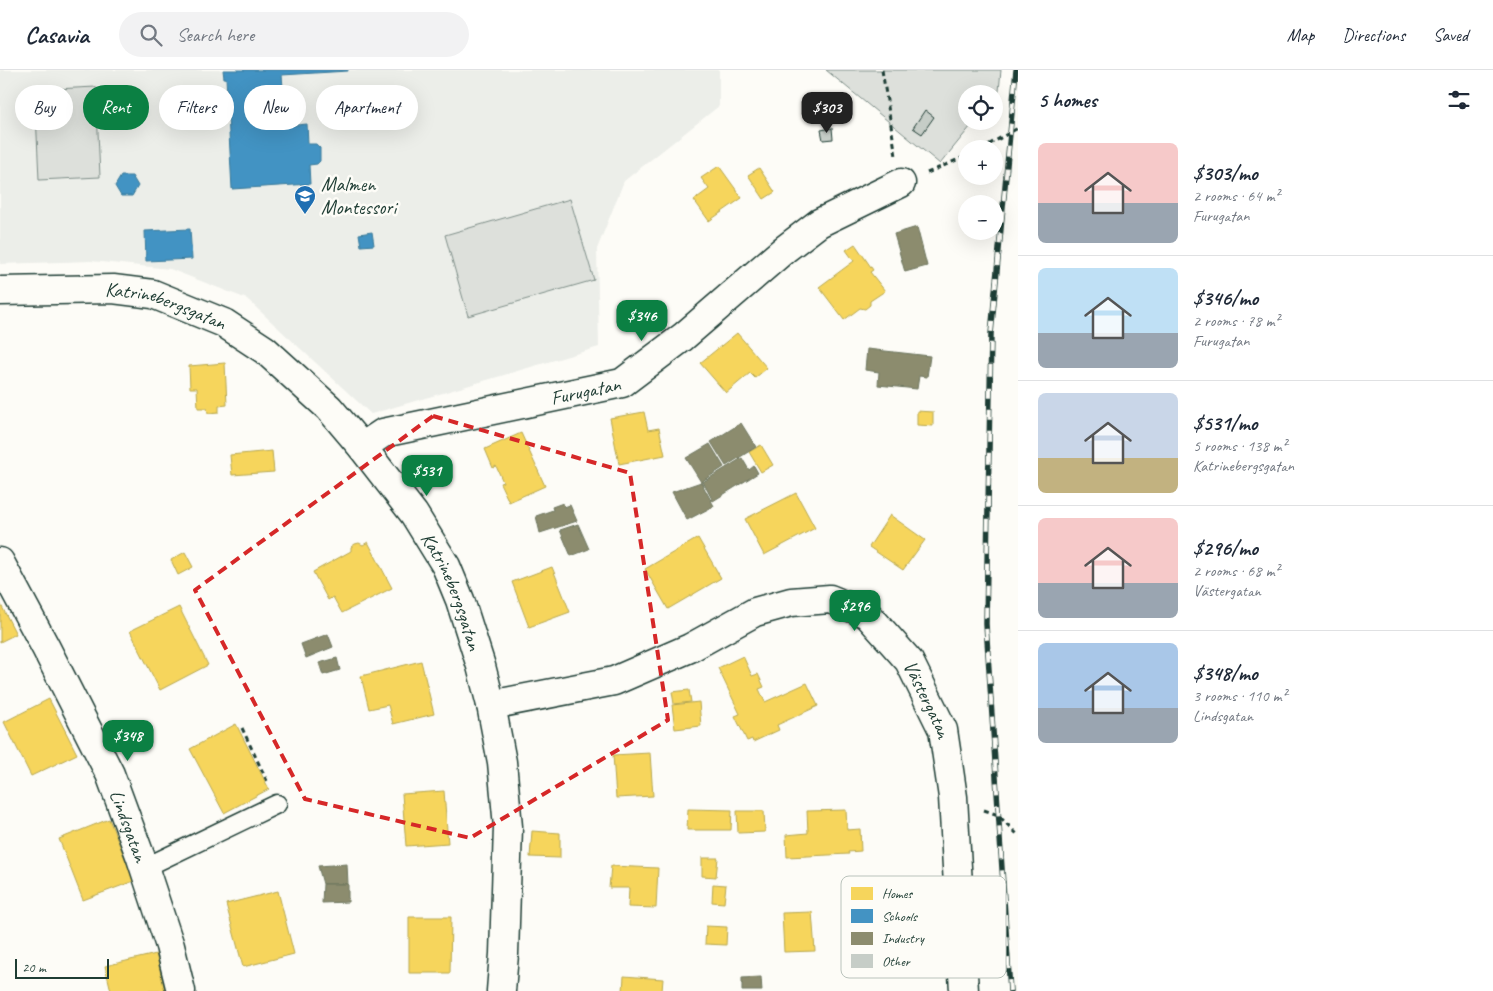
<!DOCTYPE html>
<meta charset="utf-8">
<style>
body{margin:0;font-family:Caveat,sans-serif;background:#f2f2f3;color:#1f2937;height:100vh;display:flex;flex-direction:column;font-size:19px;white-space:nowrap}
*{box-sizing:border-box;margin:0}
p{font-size:16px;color:#747a83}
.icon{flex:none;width:28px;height:28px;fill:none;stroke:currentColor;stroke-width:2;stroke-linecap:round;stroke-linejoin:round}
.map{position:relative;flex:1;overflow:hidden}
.drawer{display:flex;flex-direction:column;background:#fff;width:475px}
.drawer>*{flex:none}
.hud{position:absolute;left:15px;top:15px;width:475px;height:45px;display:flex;gap:10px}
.fabs{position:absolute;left:958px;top:15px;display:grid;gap:10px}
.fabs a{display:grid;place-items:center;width:45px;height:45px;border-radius:50%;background:#fff;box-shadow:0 5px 20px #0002;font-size:25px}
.scale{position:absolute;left:15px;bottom:12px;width:94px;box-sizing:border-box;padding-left:5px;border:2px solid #1f3d34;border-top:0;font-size:14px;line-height:18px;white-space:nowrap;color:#1f3d34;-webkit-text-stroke:4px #fdfcf7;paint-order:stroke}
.price{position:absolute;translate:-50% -42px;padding:0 11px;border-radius:10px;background:#0b8043;color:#fff;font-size:16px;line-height:32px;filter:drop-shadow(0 1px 2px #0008)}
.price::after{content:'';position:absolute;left:50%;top:30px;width:15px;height:11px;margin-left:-8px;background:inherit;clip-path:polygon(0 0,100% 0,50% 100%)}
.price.current{background:#222;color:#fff}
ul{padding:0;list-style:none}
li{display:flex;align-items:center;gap:15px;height:125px;padding:0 20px}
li+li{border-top:1px solid #e0e1e3}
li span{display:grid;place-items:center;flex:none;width:140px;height:100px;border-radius:8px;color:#555}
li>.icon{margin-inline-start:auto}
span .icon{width:60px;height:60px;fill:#fffc;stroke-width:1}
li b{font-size:21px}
h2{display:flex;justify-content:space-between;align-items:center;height:60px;padding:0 20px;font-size:21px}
.chip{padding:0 18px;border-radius:22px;background:#fff;box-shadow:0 5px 20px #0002;font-size:18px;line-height:45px}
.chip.current{background:#0b8043;color:#fff}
header{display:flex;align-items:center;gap:30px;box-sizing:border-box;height:70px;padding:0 25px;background:#fff;border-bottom:1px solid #e0e1e3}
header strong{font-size:24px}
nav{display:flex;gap:28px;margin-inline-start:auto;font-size:18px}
.search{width:350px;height:45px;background:#f2f2f3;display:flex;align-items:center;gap:12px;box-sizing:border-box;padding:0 18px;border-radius:28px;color:#747a83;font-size:19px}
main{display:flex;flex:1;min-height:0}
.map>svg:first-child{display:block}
.built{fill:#eceee9}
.green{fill:#dde0db;stroke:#7e8e88}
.homes{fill:#f6d55c;stroke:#b6a750}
.schools{fill:#4393c3;stroke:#387998}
.industry{fill:#8c8c6e;stroke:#6b745d}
.building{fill:#c6cdc7;stroke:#1f3d34}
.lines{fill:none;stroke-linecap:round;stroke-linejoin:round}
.service-casing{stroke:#1f3d34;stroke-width:21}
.minor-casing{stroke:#1f3d34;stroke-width:31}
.path{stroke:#1f3d34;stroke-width:3;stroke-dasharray:5 4;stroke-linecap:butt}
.service{stroke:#fdfcf7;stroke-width:18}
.minor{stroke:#fdfcf7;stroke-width:28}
.rail-casing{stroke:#1f3d34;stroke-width:5.5}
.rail{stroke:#fdfcf7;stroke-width:4;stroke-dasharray:11;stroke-linecap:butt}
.marked{fill:none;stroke:#d62828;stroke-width:4;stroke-dasharray:10 6;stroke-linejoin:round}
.labels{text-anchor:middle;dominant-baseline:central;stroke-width:5;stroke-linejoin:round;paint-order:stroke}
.poi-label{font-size:20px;fill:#1f3d34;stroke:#fdfcf7;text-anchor:start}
.street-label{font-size:20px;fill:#1f3d34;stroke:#fdfcf7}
.key{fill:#fdfcf7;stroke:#bac3bc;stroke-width:1}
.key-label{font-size:14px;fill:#1f3d34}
</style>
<header>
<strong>Casavia</strong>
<div class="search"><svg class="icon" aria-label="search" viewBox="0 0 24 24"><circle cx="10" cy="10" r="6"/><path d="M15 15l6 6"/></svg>Search here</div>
<nav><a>Map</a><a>Directions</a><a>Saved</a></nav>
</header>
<main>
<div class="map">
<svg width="1018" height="921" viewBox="0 0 1018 921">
<rect width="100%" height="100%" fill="#fdfcf7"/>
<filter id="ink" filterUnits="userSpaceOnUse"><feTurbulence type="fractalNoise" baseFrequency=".02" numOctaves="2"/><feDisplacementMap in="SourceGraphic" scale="10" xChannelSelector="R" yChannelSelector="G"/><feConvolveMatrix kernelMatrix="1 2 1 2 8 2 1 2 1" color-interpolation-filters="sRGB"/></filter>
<g filter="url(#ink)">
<path class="built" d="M 0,0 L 719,0 L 719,36 L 624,111 L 597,179 L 599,277 L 371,344 L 247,229 L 170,199 L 91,191 L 0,194 Z"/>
<g class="green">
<path d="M 826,0 L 1001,0 L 999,21 L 994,28 L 994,24 L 966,24 L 966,51 L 975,51 L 940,94 Z"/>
<path d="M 96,17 L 100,107 L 39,110 L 35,20 Z"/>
<path d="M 570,129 L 594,210 L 468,246 L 445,165 Z"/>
</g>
<g class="homes">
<path d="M 719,96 L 742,128 L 709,151 L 694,130 L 709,119 L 701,108 Z"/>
<path d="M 759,98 L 775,122 L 764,129 L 748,105 Z"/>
<path d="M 855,174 L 873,200 L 870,202 L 885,221 L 870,231 L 870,235 L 865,239 L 860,238 L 844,250 L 819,217 L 854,191 L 846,180 Z"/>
<path d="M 737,263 L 767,298 L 755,308 L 750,303 L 726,323 L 700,293 Z"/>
<path d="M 225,293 L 227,335 L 219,336 L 219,342 L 208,343 L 207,338 L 198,338 L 197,318 L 190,318 L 189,296 Z"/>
<path d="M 917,341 L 933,342 L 933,356 L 917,355 Z"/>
<path d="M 644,342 L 648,360 L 659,358 L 665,385 L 619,394 L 610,348 Z"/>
<path d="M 521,363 L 545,416 L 509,432 L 500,413 L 503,412 L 496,396 L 493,398 L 485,379 Z"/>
<path d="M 761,375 L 773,395 L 761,402 L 749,382 Z"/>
<path d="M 272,381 L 274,402 L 232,405 L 230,385 Z"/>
<path d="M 796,423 L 815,458 L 764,485 L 745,449 Z"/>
<path d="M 890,445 L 925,470 L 903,500 L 869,477 Z"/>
<path d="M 698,468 L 721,508 L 668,539 L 645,499 Z"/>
<path d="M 368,472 L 392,518 L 342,543 L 333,527 L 328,530 L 313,502 L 351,481 L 351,477 L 355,474 L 359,473 L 363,475 Z"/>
<path d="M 185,482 L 193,497 L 178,505 L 171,490 Z"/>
<path d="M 552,497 L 570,542 L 529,557 L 512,512 Z"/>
<path d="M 0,533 L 16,564 L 0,572 Z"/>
<path d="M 179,537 L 208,595 L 160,620 L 130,561 Z"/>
<path d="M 743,586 L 752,606 L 758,604 L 764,617 L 759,619 L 765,632 L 807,613 L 818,636 L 777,655 L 779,660 L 753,672 L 752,669 L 747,671 L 735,646 L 740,644 L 718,598 Z"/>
<path d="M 421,591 L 434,644 L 393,654 L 388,635 L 369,639 L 361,606 Z"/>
<path d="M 689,620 L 691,632 L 674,634 L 672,622 Z"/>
<path d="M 49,629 L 77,684 L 31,706 L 4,652 Z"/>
<path d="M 699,632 L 701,656 L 675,659 L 672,635 Z"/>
<path d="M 236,654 L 269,719 L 224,743 L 190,679 Z"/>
<path d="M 650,683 L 653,726 L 616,728 L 613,685 Z"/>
<path d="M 444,721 L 448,773 L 406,776 L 402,724 Z"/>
<path d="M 688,739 L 732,740 L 731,760 L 687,760 Z"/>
<path d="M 846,740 L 847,760 L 860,759 L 861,781 L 848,782 L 849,784 L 787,787 L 786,765 L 808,763 L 807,741 Z"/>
<path d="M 737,741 L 764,741 L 765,762 L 738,763 Z"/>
<path d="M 109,749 L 134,811 L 83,830 L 59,769 Z"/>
<path d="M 532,761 L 560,763 L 560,788 L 530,787 Z"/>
<path d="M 702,788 L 718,788 L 716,807 L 702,806 Z"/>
<path d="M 611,796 L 658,798 L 656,838 L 628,837 L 629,818 L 609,818 Z"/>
<path d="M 713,814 L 726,815 L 724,833 L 712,832 Z"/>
<path d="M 278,821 L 294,884 L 243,897 L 226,834 Z"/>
<path d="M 812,842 L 815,881 L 784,882 L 782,843 Z"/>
<path d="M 409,847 L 451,847 L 450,903 L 409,903 Z"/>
<path d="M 706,856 L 727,857 L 726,875 L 705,874 Z"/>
<path d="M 156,884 L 165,921 L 111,921 L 105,896 Z"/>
<path d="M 624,906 L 663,909 L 662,921 L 623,921 Z"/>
</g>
<g class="schools">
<path d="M 223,0 L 348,0 L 348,1 L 282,5 L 286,56 L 307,54 L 308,74 L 316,74 L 320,78 L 320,91 L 317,94 L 309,95 L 310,114 L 232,119 L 226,8 L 224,8 Z"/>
<path d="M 121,106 L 132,106 L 138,116 L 132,126 L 121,126 L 115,116 Z"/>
<path d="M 190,159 L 192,189 L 146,191 L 145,161 Z"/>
<path d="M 372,162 L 374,175 L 361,176 L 359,164 Z"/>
</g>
<g class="industry">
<path d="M 917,157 L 927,196 L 905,202 L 894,164 Z"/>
<path d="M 867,279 L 930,286 L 927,307 L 919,306 L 917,319 L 878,315 L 879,302 L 865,300 Z"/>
<path d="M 741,353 L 756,377 L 726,396 L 711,372 Z"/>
<path d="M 710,374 L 724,397 L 701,412 L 686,388 Z"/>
<path d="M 742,388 L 749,400 L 754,396 L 758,403 L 713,431 L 703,412 Z"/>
<path d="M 701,412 L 714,436 L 687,450 L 672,422 Z"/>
<path d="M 563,433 L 564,437 L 570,435 L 577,451 L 540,463 L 536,446 L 553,440 L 552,437 Z"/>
<path d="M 578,454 L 589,479 L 571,486 L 560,460 Z"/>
<path d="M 328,564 L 333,577 L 306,588 L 301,574 Z"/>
<path d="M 337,588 L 340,600 L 323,605 L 319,593 Z"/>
<path d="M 347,794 L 348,814 L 323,814 L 318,796 Z"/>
<path d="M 323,814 L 348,814 L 348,832 L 322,833 Z"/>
<path d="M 761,907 L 762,921 L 742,921 L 742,908 Z"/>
</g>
<g class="building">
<path d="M 925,40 L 934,47 L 922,64 L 913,58 Z"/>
<path d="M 832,58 L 833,69 L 823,70 L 821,60 Z"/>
</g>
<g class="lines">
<g class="service-casing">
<path id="service" d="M 144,798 L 277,734"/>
</g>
<g class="minor-casing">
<g id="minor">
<path id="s1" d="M 0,221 L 113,219 L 153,224 L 224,253 L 265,280 L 329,338 L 362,377 L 414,444 L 446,496 L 460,530 L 481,596 L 491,635 L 502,692 L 508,757 L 504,884 L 501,921"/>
<path id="s2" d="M 362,377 L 383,363 L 622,313 L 683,267 L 785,179 L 819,153 L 901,113"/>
<path id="s3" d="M 0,492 L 46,578 L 110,704 L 141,788 L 170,876 L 181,921"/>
<path id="s4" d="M 491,635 L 614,611 L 690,578 L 755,542 L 791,532 L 830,529 L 867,544 L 909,591 L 943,660 L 953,727 L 964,921"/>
</g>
</g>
<g class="path">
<path d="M 882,0 L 896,86"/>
<path d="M 981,79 L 1018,58"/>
<path d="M 927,103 L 966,86"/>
<path d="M 242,658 L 267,711"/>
<path d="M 984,740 L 998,745 L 1018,765"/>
</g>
<use href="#service" class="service"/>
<use href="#minor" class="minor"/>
<g class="rail-casing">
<path id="rail" d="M 1010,921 L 986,554 L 991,264 L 1016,0"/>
</g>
<use href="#rail" class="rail"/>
</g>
</g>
<path class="marked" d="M 433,346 L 630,403 L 668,650 L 470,768 L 305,729 L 195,520 Z"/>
<defs>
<g id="school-pin" transform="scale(1.125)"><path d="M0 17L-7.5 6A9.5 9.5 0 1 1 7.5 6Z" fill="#1f6fb2" stroke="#fdfcf7"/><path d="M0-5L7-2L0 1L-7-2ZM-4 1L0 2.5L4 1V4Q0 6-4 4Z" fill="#fff"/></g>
</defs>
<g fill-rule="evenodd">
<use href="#school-pin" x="305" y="126"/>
</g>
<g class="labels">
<g class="poi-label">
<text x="321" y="114">Malmen<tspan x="321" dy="23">Montessori</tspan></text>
</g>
<g class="street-label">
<text stroke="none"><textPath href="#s1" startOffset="168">Katrinebergsgatan</textPath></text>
<text stroke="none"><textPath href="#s2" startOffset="232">Furugatan</textPath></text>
<text stroke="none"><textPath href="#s1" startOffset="588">Katrinebergsgatan</textPath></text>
<text stroke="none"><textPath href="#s4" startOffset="505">Västergatan</textPath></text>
<text stroke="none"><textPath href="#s3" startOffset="294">Lindsgatan</textPath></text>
</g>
</g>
<rect x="841" y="806" width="165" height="102" rx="8" class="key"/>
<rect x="851" y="817" width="22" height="13" fill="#f6d55c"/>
<rect x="851" y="839" width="22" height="14" fill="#4393c3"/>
<rect x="851" y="862" width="22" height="13" fill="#8c8c6e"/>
<rect x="851" y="884" width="22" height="14" fill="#c6cdc7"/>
<g class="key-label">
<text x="882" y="828">Homes</text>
<text x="882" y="851">Schools</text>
<text x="882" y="873">Industry</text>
<text x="882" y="896">Other</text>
</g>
</svg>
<div class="fabs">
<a><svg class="icon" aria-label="locate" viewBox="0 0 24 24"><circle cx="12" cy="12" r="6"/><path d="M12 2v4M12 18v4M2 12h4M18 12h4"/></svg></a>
<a>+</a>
<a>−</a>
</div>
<div class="scale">20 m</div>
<b class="price current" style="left:827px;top:64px">$303</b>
<b class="price" style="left:642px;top:272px">$346</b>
<b class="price" style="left:427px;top:427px">$531</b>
<b class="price" style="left:855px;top:562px">$296</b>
<b class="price" style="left:128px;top:692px">$348</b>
<div class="hud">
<a class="chip">Buy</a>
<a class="chip current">Rent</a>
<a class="chip">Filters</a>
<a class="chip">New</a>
<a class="chip">Apartment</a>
</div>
</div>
<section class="drawer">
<h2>5 homes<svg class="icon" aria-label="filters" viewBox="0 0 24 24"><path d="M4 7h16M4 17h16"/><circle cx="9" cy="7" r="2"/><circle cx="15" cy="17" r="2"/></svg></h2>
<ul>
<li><span style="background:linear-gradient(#f6c9c9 60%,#9aa5b1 0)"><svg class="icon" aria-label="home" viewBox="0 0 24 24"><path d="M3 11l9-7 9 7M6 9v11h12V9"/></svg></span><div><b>$303/mo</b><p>2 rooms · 64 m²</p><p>Furugatan</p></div></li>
<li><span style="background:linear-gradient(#bfe0f5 65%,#9aa5b1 0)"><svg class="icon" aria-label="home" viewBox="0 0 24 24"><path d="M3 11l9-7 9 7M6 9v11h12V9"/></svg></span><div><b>$346/mo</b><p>2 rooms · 78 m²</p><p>Furugatan</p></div></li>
<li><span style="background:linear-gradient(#c9d6e8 65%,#c2b280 0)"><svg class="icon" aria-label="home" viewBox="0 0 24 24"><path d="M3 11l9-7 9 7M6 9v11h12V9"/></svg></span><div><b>$531/mo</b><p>5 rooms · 138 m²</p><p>Katrinebergsgatan</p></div></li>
<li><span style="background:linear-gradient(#f6c9c9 65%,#9aa5b1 0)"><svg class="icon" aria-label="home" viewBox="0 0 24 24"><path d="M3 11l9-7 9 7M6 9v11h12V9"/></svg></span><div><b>$296/mo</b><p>2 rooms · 68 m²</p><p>Västergatan</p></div></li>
<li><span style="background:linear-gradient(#a9c7e8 65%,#9aa5b1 0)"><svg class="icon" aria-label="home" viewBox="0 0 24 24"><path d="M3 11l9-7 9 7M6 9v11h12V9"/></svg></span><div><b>$348/mo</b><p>3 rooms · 110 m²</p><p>Lindsgatan</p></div></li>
</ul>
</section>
</main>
